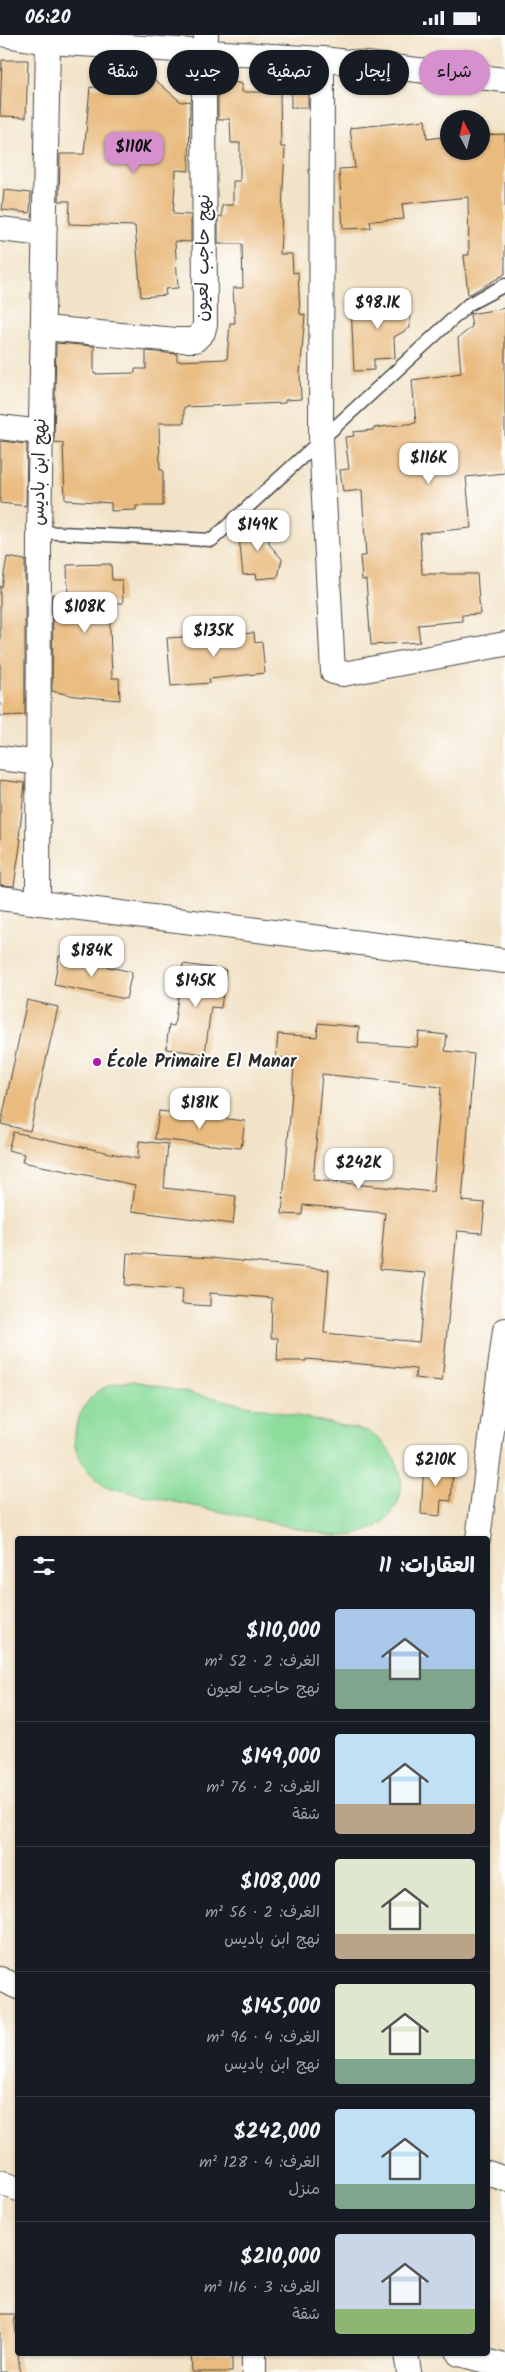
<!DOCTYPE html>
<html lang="ar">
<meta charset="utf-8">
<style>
body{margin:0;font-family:Kalam,"Playpen Sans Arabic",sans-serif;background:#20242c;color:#f1f3f6;direction:rtl;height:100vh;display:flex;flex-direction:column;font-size:19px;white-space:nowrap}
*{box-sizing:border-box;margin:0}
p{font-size:16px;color:#9ea1a6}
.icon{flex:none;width:28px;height:28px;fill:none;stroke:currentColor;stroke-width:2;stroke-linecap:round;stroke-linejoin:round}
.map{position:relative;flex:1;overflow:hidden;direction:ltr}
.drawer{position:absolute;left:15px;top:1501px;width:475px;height:820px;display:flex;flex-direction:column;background:#171b24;border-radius:5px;box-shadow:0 1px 4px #0004;direction:rtl}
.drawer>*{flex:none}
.top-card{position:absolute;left:15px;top:15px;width:475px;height:45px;direction:rtl;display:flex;gap:10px}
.needle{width:32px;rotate:353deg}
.fabs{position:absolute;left:440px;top:75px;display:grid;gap:10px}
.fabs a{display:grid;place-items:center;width:50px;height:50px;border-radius:50%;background:#171b24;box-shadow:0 1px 4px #0004;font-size:25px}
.price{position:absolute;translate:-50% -42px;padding:0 11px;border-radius:10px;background:#fff;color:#222;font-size:16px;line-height:32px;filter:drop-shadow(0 1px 2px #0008)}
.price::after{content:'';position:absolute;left:50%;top:30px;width:15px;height:11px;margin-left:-8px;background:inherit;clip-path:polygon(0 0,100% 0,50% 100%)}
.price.on{background:#d690ce;color:#111}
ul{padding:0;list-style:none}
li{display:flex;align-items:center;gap:15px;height:125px;padding:0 15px}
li+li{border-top:1px solid #363941}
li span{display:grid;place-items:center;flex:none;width:140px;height:100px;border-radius:5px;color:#555}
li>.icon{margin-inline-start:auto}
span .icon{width:60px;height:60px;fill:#fffc;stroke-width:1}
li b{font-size:21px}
h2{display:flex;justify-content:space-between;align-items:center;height:60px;padding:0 15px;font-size:21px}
.tag{padding:0 18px;border-radius:22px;background:#171b24;box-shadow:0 1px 4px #0004;font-size:18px;line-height:45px}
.tag.on{background:#d690ce;color:#111}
.status{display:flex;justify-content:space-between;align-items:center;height:35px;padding:0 25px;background:#171b24;direction:ltr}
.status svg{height:14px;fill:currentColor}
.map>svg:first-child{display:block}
.green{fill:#8ddc9b;stroke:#5c8463}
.building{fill:#e9bb7f;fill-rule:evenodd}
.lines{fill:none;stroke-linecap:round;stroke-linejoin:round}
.lane-casing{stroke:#494743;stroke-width:15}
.street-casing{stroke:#494743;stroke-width:26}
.lane{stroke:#fff;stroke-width:12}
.street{stroke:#fff;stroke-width:24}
.poi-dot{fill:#b5179e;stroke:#fff;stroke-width:2}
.labels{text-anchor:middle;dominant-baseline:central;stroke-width:4;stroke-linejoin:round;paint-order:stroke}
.street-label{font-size:18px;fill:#2b2b2b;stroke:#fff}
.poi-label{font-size:18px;font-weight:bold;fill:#2b2b2b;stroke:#fff;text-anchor:start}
</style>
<div class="status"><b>06:20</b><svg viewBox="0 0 49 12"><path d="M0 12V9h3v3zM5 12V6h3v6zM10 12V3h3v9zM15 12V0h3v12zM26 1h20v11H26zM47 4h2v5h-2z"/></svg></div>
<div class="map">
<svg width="505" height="2337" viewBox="0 0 505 2337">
<rect width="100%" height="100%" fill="#fff"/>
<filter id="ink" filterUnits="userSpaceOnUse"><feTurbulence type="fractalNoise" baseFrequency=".02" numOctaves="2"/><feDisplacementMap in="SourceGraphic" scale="10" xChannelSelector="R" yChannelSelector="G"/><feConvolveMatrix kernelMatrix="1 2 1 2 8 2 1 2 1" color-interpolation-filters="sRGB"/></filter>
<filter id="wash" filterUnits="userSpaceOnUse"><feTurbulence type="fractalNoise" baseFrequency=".0096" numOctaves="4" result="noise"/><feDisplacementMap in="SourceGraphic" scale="20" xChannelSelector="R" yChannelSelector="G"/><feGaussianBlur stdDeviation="1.12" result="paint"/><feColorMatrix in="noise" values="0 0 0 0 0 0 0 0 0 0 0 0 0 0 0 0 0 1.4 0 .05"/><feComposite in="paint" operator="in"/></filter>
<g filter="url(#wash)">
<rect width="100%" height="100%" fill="#f2e3c8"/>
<path class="green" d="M 134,1346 L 367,1396 C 426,1431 405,1505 334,1501 L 105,1452 C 94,1442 84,1434 78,1420 C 68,1400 81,1369 97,1357 C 108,1349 121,1347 134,1346 Z"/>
<g id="blocks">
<g class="building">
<path d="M 2,25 L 28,25 L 26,82 L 0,81 Z"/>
<path d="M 140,32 L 181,67 L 190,66 L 189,136 L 176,135 L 173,179 L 191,180 L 191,207 L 175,206 L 178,253 L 165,254 L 166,260 L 141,262 L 135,191 L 69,189 L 70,166 L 59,166 L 60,119 L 84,119 L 90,52 L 140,56 Z"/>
<path d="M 218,43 L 242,49 L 242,57 L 280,57 L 281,112 L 285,112 L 280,219 L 292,219 L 293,238 L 298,237 L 300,279 L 305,280 L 300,339 L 301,364 L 285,365 L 285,368 L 184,372 L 184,388 L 159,388 L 160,435 L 163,435 L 163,471 L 136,471 L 136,475 L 111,476 L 111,468 L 65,465 L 63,408 L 54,407 L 56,308 L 94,311 L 94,339 L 135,338 L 135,334 L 146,334 L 146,316 L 177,319 L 177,326 L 227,324 L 230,288 L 235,288 L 233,253 L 243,253 L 242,209 L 218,209 L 218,181 L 222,182 L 222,170 L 233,170 L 233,146 L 240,146 L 240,108 L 231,108 L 230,84 L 218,85 Z"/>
<rect x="291" y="54" width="17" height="19"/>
<path d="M 425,85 L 427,104 L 449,101 L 449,116 L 481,116 L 481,100 L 505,99 L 505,239 L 468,260 L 464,220 L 469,220 L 468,162 L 402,169 L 404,184 L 370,186 L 371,193 L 343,194 L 339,134 L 355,133 L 350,93 Z"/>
<path d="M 4,155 L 31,158 L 30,178 L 2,175 Z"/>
<path d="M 409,261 L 410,293 L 394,302 L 395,323 L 374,324 L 374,335 L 354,336 L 351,270 L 374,269 L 374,263 Z"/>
<path d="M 505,273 L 505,438 L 466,442 L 471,493 L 420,498 L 422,539 L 477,539 L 480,579 L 462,580 L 462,586 L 418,590 L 420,607 L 371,610 L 366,545 L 362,545 L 360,521 L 366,521 L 362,455 L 343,457 L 340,435 L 349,434 L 345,402 L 354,401 L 353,397 L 373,395 L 373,393 L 416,388 L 412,345 L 461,338 L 458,303 L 472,292 L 470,279 Z"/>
<path d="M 0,406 L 27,409 L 26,471 L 0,468 Z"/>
<path d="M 247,484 L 253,491 L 268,488 L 269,509 L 282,524 L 278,542 L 257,544 L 256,539 L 243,540 L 238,492 Z"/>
<path d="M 7,522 L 25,525 L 25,680 L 0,681 L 0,551 L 2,552 Z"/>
<path d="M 111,529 L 112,545 L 122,545 L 123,568 L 109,568 L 112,643 L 119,643 L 120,665 L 75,661 L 52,656 L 53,559 L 68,562 L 67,530 Z"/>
<path d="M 254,598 L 255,608 L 262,607 L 265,638 L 209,644 L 210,648 L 171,651 L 167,603 Z"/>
<path d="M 0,745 L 25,748 L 19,803 L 21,804 L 14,851 L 0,850 Z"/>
<path d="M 59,921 L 132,937 L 126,964 L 54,950 Z"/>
<path d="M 183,929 L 226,935 L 221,973 L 211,972 L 205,1019 L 166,1014 L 169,990 L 174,991 Z"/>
<path d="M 27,965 L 58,972 L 30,1096 L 1,1089 Z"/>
<path d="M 318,988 L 359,992 L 358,1008 L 417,1012 L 419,997 L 447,1000 L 445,1016 L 474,1019 L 462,1166 L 485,1168 L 482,1198 L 457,1196 L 442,1346 L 415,1343 L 416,1334 L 306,1324 L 306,1326 L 277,1326 L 278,1303 L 271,1303 L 272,1263 L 210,1258 L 210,1271 L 182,1269 L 183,1254 L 125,1250 L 127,1218 L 211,1223 L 329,1235 L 324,1298 L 419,1307 L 426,1238 L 380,1234 L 385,1178 L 303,1170 L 302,1180 L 282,1179 L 294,1032 L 281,1032 L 282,1022 L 276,1022 L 278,999 L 317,1002 ZM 322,1039 L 441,1052 L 433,1157 L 313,1145 Z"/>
<path d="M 159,1076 L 245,1086 L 241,1113 L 155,1104 Z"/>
<path d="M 13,1097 L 138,1124 L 139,1106 L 168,1109 L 164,1153 L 236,1161 L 233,1189 L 132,1176 L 135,1150 L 22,1127 L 24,1119 L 8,1115 Z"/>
<path d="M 424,1427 L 449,1429 L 449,1435 L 453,1435 L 451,1466 L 441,1465 L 440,1481 L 421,1479 Z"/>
<path d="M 0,2279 L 14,2279 L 20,2337 L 0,2337 Z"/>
<path d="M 191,2319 L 232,2319 L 232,2337 L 192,2337 Z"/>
</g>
</g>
</g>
<g filter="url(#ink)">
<use href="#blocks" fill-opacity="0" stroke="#494743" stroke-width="1"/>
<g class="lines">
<g class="lane-casing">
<path id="lane" d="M 39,497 L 212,505 L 469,269 L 505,250"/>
</g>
<g class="street-casing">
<g id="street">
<path d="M 6,0 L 48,7 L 322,24 L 505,45"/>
<path d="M 322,24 L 321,405 L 333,637 L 343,639 L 505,609"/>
<path d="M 0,194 L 44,199"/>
<path d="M 44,293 L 176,305 L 195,305 L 203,297 L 205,289 L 204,51 L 206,0"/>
<path d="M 0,392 L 40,397"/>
<path d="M 0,723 L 40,728"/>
<path d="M 0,863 L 505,926"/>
<path d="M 38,868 L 39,497 L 48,7"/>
<path d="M 478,1504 L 505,1295"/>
<path d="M 0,1944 L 18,1952"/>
<path d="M 488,2138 L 505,2144"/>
<path d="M 0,2147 L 18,2154"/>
<path d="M 254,2319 L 254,2337"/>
<path d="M 406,2319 L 409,2337"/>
<path d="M 459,2319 L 505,2331"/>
</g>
</g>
<use href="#lane" class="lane"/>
<use href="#street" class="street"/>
</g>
</g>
<circle class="poi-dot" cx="97" cy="1027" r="5"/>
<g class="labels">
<g class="street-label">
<text transform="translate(204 223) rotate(-89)">نهج حاجب لعيون</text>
<text transform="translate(40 437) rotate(-89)">نهج ابن باديس</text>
</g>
<g class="poi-label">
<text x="107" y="1027">École Primaire El Manar</text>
</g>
</g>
</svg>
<div class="fabs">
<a><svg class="needle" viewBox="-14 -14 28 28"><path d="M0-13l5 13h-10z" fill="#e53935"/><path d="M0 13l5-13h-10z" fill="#9ea1a6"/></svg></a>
</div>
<b class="price on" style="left:134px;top:139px">$110K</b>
<b class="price" style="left:378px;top:295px">$98.1K</b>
<b class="price" style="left:429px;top:450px">$116K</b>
<b class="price" style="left:258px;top:517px">$149K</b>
<b class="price" style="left:85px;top:599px">$108K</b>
<b class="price" style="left:214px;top:623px">$135K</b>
<b class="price" style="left:92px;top:943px">$184K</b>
<b class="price" style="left:196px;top:973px">$145K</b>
<b class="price" style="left:200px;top:1095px">$181K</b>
<b class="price" style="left:359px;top:1155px">$242K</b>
<b class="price" style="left:436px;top:1452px">$210K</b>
<div class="top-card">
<a class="tag on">شراء</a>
<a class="tag">إيجار</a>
<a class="tag">تصفية</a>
<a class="tag">جديد</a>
<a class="tag">شقة</a>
</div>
<section class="drawer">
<h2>العقارات: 11<svg class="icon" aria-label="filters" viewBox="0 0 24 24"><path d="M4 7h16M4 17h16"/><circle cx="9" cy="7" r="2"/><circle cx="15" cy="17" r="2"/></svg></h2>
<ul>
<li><span style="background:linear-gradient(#a9c7e8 60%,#7fa58c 0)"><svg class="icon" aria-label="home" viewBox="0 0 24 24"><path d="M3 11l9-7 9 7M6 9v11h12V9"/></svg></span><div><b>$110,000</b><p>الغرف: 2 · 52 m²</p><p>نهج حاجب لعيون</p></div></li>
<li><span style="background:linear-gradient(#bfe0f5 70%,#b9a48a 0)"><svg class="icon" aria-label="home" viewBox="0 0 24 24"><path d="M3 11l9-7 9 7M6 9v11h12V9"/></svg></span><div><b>$149,000</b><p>الغرف: 2 · 76 m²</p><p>شقة</p></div></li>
<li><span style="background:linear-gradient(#dfe7d0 75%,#b9a48a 0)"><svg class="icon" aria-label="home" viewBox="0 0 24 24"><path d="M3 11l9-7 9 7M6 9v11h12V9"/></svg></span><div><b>$108,000</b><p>الغرف: 2 · 56 m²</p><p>نهج ابن باديس</p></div></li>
<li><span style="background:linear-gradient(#dfe7d0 75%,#7fa58c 0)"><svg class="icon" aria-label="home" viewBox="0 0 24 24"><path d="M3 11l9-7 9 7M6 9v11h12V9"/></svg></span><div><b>$145,000</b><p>الغرف: 4 · 96 m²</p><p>نهج ابن باديس</p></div></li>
<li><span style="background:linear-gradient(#bfe0f5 75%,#7fa58c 0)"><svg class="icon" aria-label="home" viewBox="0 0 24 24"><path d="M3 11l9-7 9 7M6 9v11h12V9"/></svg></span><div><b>$242,000</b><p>الغرف: 4 · 128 m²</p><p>منزل</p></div></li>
<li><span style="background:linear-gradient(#c9d6e8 75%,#8fb573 0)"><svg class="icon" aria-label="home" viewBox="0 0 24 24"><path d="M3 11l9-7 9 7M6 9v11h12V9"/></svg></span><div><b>$210,000</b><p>الغرف: 3 · 116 m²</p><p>شقة</p></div></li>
</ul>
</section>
</div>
